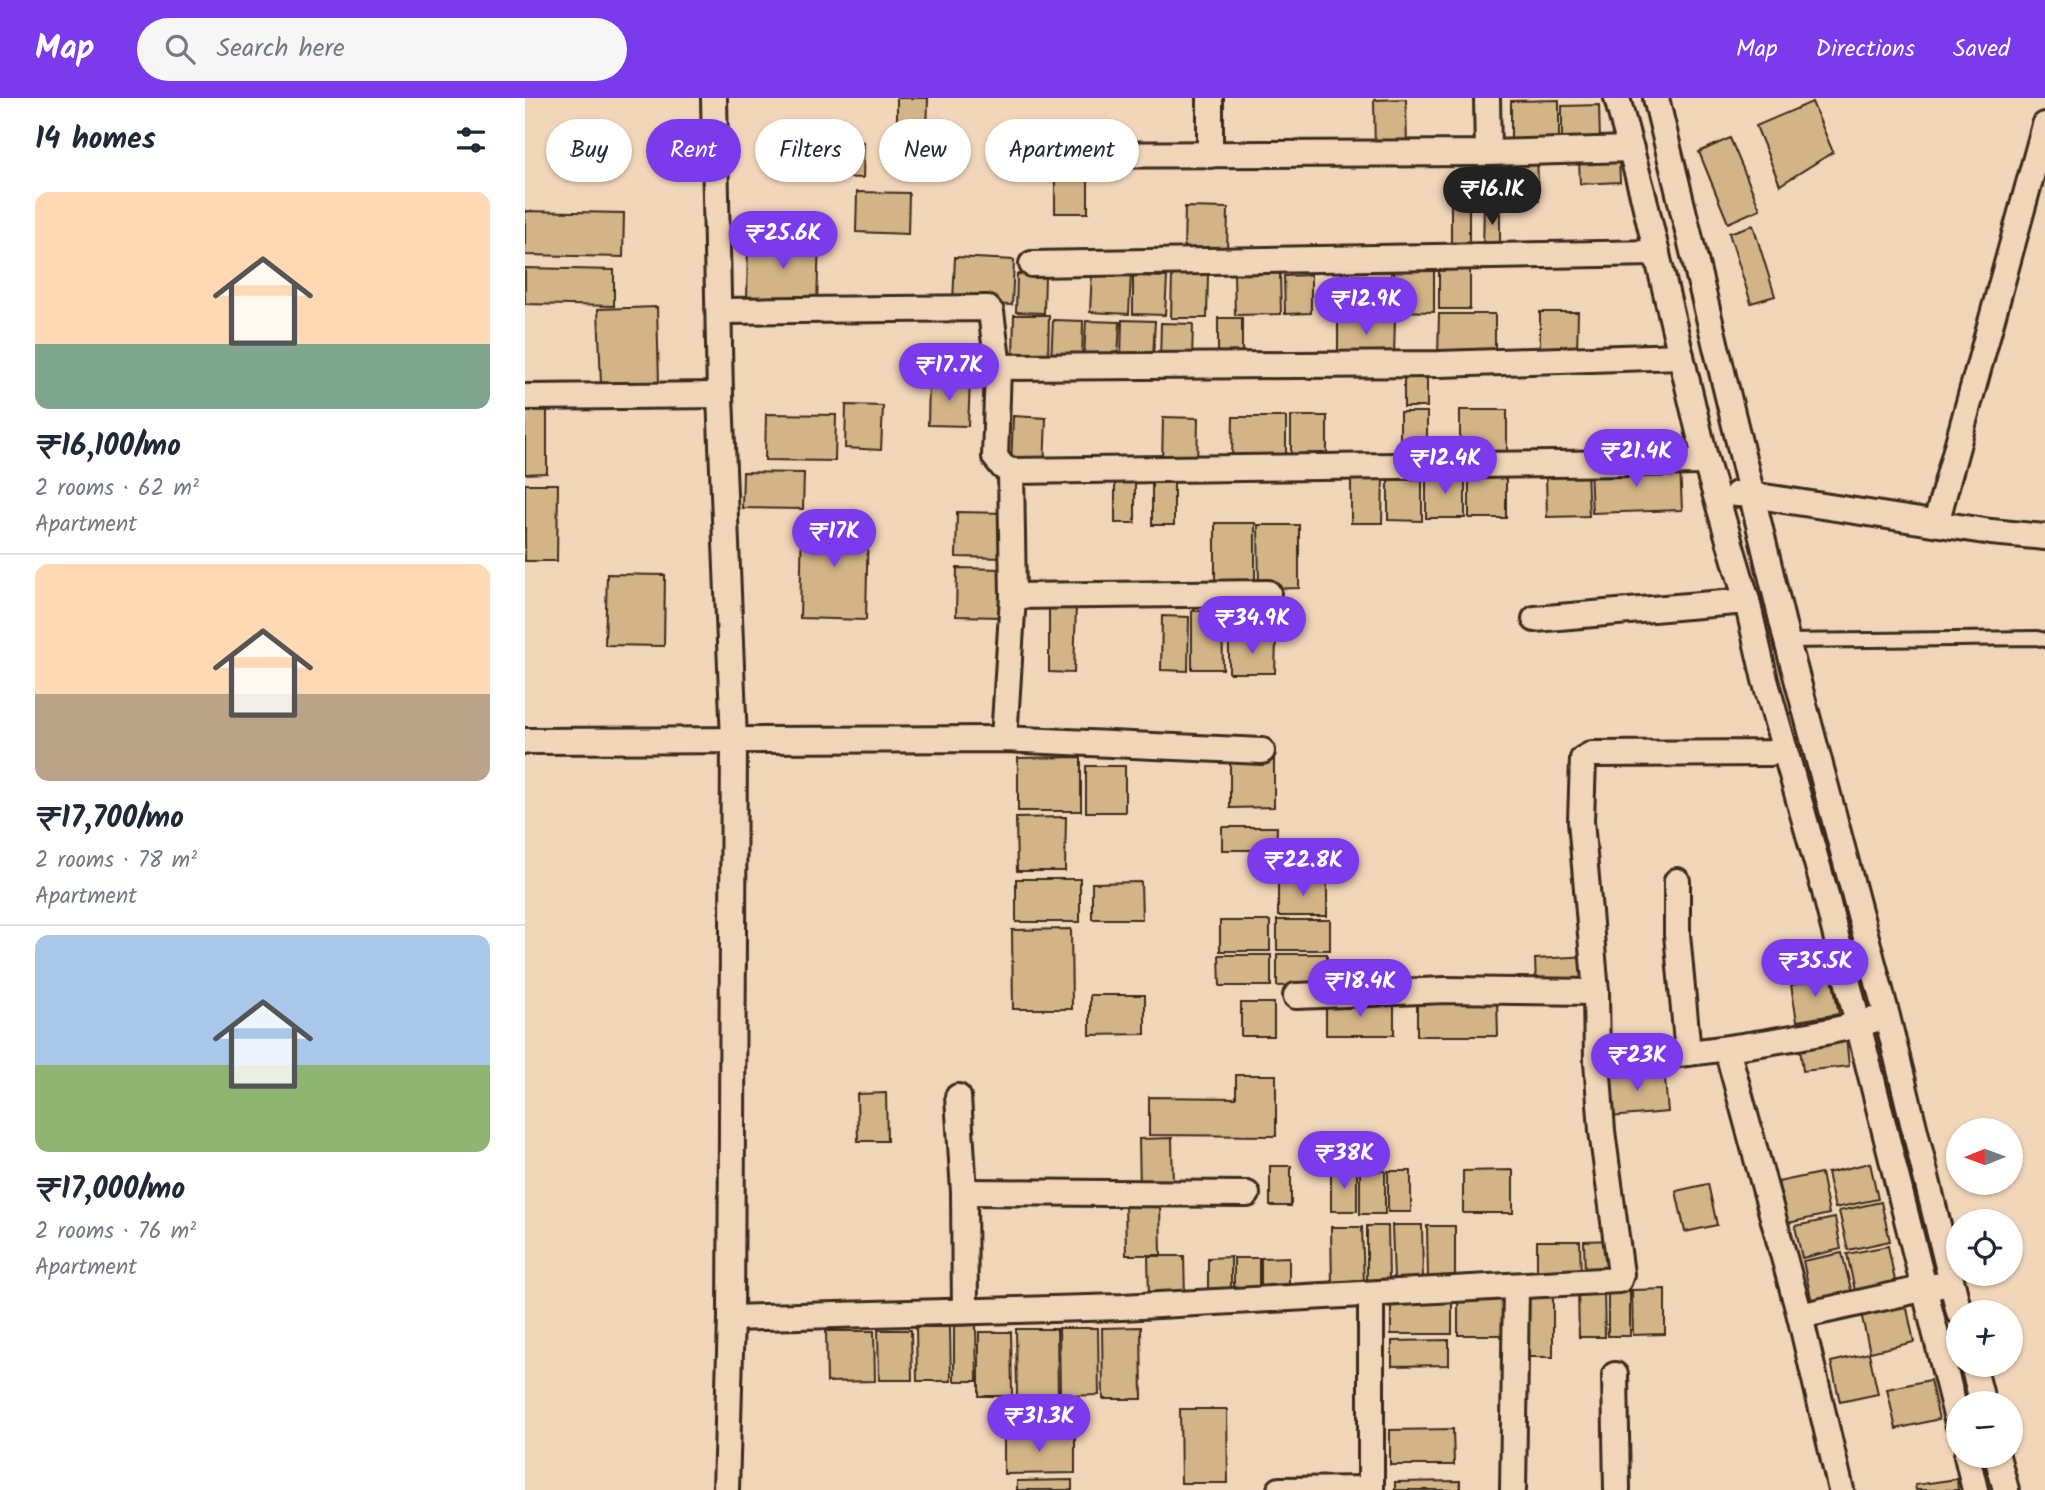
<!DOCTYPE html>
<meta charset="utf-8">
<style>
body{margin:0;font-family:Kalam,sans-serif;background:#f6f6f7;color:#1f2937;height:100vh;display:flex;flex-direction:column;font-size:26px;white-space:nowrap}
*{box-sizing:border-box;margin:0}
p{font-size:23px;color:#747a83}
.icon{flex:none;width:38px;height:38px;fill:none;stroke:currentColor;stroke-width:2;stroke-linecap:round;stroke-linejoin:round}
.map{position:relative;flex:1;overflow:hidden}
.panel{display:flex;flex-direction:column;background:#fff;width:525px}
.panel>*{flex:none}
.top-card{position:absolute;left:21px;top:21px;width:665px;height:63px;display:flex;gap:14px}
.needle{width:46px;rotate:269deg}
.fabs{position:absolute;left:1421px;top:1020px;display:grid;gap:14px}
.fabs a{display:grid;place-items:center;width:77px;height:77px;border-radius:50%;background:#fff;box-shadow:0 2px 5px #0004;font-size:35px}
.price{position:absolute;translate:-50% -60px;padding:0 16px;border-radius:24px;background:#7c3aed;color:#fff;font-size:23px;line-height:46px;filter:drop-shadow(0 2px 4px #0008)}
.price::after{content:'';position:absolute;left:50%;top:42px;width:21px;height:16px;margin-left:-10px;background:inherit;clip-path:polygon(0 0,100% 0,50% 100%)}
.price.on{background:#222;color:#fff}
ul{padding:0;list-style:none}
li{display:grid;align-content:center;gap:14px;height:371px;padding:0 35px}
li+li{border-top:2px solid #e0e1e3}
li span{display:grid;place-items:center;height:217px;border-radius:14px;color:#555}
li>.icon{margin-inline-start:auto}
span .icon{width:126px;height:126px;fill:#fffc;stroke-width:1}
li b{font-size:30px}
h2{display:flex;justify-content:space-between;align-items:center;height:84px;padding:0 35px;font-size:30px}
.pill{padding:0 24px;border-radius:32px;background:#fff;box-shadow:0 2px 5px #0004;font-size:24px;line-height:63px}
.pill.on{background:#7c3aed;color:#fff}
header{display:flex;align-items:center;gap:42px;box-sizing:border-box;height:98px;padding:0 35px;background:#7c3aed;color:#fff}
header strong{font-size:33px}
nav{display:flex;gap:38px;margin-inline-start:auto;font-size:24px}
.search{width:490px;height:63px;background:#f6f6f7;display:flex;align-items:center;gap:18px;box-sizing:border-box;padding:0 24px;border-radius:38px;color:#747a83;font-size:26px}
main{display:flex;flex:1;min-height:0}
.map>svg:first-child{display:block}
.building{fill:#d3b487;stroke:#3b2a1e;stroke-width:2}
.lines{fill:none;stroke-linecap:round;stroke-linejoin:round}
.service-casing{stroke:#3b2a1e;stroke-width:18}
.minor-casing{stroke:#3b2a1e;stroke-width:30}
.service{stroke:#f1d5b8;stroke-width:12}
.minor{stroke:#f1d5b8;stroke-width:24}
</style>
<header>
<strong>Map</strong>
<div class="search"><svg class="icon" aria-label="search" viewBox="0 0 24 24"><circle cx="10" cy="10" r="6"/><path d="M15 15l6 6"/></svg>Search here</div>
<nav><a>Map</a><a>Directions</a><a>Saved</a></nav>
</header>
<main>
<section class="panel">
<h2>14 homes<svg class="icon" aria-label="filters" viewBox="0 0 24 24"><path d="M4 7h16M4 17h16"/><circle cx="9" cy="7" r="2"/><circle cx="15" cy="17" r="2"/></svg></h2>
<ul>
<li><span style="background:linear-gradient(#ffd9b3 70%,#7fa58c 0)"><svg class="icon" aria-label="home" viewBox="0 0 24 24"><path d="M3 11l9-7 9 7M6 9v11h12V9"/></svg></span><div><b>₹16,100/mo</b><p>2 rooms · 62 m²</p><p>Apartment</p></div></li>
<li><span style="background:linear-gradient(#ffd9b3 60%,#b9a48a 0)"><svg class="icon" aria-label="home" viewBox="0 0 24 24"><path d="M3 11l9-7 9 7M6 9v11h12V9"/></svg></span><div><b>₹17,700/mo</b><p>2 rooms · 78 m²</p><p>Apartment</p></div></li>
<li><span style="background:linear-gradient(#a9c7e8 60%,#8fb573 0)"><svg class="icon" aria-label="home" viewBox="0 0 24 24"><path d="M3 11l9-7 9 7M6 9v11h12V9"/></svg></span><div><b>₹17,000/mo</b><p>2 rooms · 76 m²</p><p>Apartment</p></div></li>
</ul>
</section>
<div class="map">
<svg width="1520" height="1392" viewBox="0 0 1520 1392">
<rect width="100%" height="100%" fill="#f1d5b8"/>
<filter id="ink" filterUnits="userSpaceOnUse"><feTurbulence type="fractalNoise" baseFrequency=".0143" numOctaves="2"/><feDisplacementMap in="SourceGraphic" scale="14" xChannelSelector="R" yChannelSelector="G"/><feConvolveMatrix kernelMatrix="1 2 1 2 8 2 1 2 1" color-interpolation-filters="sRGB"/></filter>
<g filter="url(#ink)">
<g class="building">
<path d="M 372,0 L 403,0 L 402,39 L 372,38 Z"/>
<path d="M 881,1 L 882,53 L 850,54 L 849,2 Z"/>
<path d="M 1034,2 L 1034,47 L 986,48 L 986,3 Z"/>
<path d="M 1287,4 L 1308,54 L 1255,87 L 1231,28 Z"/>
<path d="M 1074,7 L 1075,44 L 1037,44 L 1037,8 Z"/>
<path d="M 1205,40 L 1235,111 L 1203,125 L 1174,54 Z"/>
<path d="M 310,43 L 339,44 L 338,80 L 309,79 Z"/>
<path d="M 1012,60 L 1014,103 L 978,105 L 976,62 Z"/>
<path d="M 1094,60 L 1095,84 L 1055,86 L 1054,62 Z"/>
<rect x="530" y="62" width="33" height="53"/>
<path d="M 967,62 L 969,101 L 937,103 L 934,63 Z"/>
<path d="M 332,94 L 384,95 L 383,136 L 331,134 Z"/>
<path d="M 959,104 L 975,104 L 975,153 L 958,153 Z"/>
<rect x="926" y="107" width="18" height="47"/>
<path d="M 660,109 L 703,110 L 702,155 L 659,154 Z"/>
<path d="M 0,113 L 99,115 L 98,159 L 0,157 Z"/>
<path d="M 1228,127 L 1250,198 L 1226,205 L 1204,135 Z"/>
<path d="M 223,138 L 294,139 L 292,208 L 222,207 Z"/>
<path d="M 430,159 L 489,162 L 487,207 L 428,205 Z"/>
<path d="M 869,166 L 909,167 L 909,214 L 869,213 Z"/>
<rect x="914" y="166" width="31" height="45"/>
<path d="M 817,167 L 866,167 L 866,214 L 816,214 Z"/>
<path d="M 0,170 L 89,172 L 89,208 L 0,206 Z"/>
<path d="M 567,173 L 606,175 L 604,216 L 565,214 Z"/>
<path d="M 755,175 L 756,216 L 710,217 L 709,176 Z"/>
<path d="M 492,176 L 520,177 L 519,215 L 491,214 Z"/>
<path d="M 647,176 L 683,176 L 682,220 L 646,220 Z"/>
<path d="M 786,177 L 786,215 L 760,216 L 759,178 Z"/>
<path d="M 608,178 L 642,179 L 640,217 L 608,216 Z"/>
<path d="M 132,209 L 134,284 L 76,286 L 73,211 Z"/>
<path d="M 1015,214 L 1053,214 L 1052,255 L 1015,255 Z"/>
<path d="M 914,216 L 970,216 L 970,259 L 913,259 Z"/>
<path d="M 489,217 L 524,217 L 523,262 L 488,261 Z"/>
<rect x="693" y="220" width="24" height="45"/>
<path d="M 813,220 L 870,220 L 869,259 L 813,259 Z"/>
<path d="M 528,222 L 558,223 L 557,265 L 526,264 Z"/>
<path d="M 597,222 L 630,223 L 628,261 L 596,260 Z"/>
<path d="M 561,223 L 595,224 L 593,259 L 559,258 Z"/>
<path d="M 636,225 L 668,226 L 667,264 L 635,263 Z"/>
<rect x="879" y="266" width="23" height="43"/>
<path d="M 404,283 L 445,284 L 443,328 L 403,327 Z"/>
<path d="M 22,302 L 22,375 L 0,376 L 0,303 Z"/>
<path d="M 321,307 L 358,308 L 356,352 L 320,350 Z"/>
<rect x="935" y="312" width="47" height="53"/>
<rect x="875" y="314" width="27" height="52"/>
<path d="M 241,316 L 311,317 L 310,363 L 240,362 Z"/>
<path d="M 488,318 L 521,320 L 519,371 L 486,369 Z"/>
<rect x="766" y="318" width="36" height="45"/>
<path d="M 638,319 L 673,320 L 672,369 L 637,369 Z"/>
<path d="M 708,319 L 761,319 L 761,363 L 707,363 Z"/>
<path d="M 1155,367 L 1157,412 L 1067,415 L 1065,371 Z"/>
<path d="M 218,374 L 279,375 L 278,411 L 217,410 Z"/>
<path d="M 1062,374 L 1064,418 L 1022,419 L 1021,376 Z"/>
<rect x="590" y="376" width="20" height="49"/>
<path d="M 826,376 L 858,376 L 857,425 L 826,425 Z"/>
<path d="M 901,376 L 940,377 L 940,420 L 901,420 Z"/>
<path d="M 863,377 L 897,378 L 897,423 L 863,422 Z"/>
<rect x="944" y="378" width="37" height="42"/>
<rect x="627" y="380" width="22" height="47"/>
<path d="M 0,386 L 33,386 L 32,463 L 0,463 Z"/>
<path d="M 432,414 L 482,415 L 481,460 L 431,459 Z"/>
<path d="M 277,419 L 343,421 L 341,522 L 275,520 Z"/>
<path d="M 690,425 L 730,425 L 730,493 L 690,492 Z"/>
<path d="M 733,427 L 774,427 L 774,490 L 734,491 Z"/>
<path d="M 432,470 L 478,471 L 477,519 L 431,518 Z"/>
<path d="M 82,476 L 140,477 L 139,548 L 80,547 Z"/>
<path d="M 704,504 L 751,505 L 751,537 L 704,537 Z"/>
<path d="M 524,506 L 551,506 L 549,575 L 524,574 Z"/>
<path d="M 667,513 L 697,513 L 698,571 L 667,571 Z"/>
<path d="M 637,518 L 664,519 L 663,573 L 636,572 Z"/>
<path d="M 704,541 L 751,542 L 750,575 L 704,575 Z"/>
<path d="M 556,659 L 556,713 L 493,713 L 493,660 Z"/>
<path d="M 705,660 L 749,660 L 749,709 L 705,710 Z"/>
<rect x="561" y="668" width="39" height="46"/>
<path d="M 541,719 L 540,773 L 492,773 L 491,720 Z"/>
<path d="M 697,729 L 752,729 L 751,752 L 697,752 Z"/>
<rect x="491" y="781" width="64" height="43"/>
<rect x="753" y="783" width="49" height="35"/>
<path d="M 616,784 L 617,821 L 567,821 L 567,785 Z"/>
<rect x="752" y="822" width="53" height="30"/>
<rect x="695" y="823" width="50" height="30"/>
<path d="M 546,831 L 547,911 L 488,911 L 487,832 Z"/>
<path d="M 752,856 L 802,856 L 802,887 L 752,888 Z"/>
<path d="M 694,857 L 746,857 L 746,888 L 695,888 Z"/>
<path d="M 1065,858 L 1066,885 L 1011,887 L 1010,861 Z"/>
<path d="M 1307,879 L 1314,916 L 1272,923 L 1266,887 Z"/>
<path d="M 565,897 L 620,897 L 620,936 L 565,937 Z"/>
<path d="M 892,900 L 972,900 L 973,938 L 892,938 Z"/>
<path d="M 869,904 L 869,937 L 801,937 L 801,905 Z"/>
<rect x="716" y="905" width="33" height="33"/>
<path d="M 1321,938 L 1324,968 L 1278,973 L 1274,943 Z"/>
<path d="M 1139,971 L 1143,1014 L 1085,1019 L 1081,977 Z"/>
<path d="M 711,977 L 751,977 L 751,1038 L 624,1037 L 624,999 L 711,1000 Z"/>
<path d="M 361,995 L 362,1043 L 333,1043 L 332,996 Z"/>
<path d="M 647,1040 L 648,1092 L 615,1092 L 614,1041 Z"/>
<path d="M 1345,1065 L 1353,1101 L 1310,1110 L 1302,1075 Z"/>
<rect x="745" y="1068" width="21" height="40"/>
<path d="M 988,1072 L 988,1115 L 938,1115 L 938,1073 Z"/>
<rect x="806" y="1073" width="26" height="40"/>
<rect x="835" y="1073" width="25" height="43"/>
<rect x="863" y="1073" width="23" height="41"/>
<path d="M 1296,1075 L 1304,1116 L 1263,1125 L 1253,1084 Z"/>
<path d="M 1183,1086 L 1192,1127 L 1160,1134 L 1151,1093 Z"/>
<path d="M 635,1103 L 636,1157 L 601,1157 L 600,1104 Z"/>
<path d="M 1356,1104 L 1365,1143 L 1323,1152 L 1314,1113 Z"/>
<path d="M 1310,1120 L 1316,1151 L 1277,1160 L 1270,1128 Z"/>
<path d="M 867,1127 L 897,1127 L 898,1182 L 869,1183 Z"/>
<path d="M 842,1128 L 863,1128 L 864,1183 L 842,1183 Z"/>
<path d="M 902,1128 L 930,1128 L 930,1182 L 903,1182 Z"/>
<path d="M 806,1129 L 837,1129 L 839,1185 L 807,1186 Z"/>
<path d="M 1090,1142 L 1090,1180 L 1060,1180 L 1059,1143 Z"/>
<path d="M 1012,1143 L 1055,1143 L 1056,1181 L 1012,1181 Z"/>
<path d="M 1363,1148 L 1371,1188 L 1331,1197 L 1322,1156 Z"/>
<path d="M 1317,1155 L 1327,1195 L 1287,1204 L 1278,1163 Z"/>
<path d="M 623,1158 L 659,1158 L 660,1199 L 624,1199 Z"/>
<path d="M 706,1159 L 706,1197 L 683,1197 L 683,1160 Z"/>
<path d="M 764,1159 L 764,1192 L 736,1193 L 736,1160 Z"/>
<rect x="709" y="1160" width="25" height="35"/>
<path d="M 1140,1191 L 1140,1236 L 1108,1237 L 1107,1192 Z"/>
<path d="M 1079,1192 L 1080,1239 L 1054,1239 L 1053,1193 Z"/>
<rect x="1083" y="1193" width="22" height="45"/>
<path d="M 987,1195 L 987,1237 L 933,1237 L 933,1196 Z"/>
<rect x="997" y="1199" width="31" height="60"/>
<path d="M 1380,1201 L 1389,1244 L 1345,1254 L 1335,1211 Z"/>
<rect x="866" y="1203" width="61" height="33"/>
<path d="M 451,1227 L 452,1283 L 429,1283 L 429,1228 Z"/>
<path d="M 391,1229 L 425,1229 L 426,1283 L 392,1283 Z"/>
<path d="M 616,1229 L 617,1301 L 578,1301 L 577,1230 Z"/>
<path d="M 534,1230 L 573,1230 L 574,1297 L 535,1298 Z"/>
<path d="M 491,1231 L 532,1231 L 533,1299 L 492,1299 Z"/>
<path d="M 353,1232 L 386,1232 L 387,1282 L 354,1282 Z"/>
<path d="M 301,1233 L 349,1233 L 350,1283 L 302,1284 Z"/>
<path d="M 454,1234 L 486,1234 L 487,1298 L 454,1298 Z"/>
<path d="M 924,1242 L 924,1267 L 867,1268 L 867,1243 Z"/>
<path d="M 1344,1255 L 1353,1296 L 1315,1304 L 1306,1264 Z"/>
<path d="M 1405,1282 L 1414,1321 L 1371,1331 L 1362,1291 Z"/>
<path d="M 541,1304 L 541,1328 L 478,1329 L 478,1305 Z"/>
<path d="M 655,1311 L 702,1311 L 703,1385 L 656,1385 Z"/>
<path d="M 928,1331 L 929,1367 L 865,1367 L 865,1332 Z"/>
<path d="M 479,1337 L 550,1337 L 550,1375 L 479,1376 Z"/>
<path d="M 1432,1381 L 1433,1392 L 1391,1392 L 1390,1387 Z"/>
<path d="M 547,1382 L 547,1392 L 492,1392 L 492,1383 Z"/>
<path d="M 935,1383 L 935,1392 L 870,1392 L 870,1384 Z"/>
</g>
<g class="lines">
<g class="service-casing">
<path id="service" d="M 1262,543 L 1512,540 L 1520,542"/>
</g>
<g class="minor-casing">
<g id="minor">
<path d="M 189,0 L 195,297 L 209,643 L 206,1220 L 201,1392"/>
<path d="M 685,0 L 685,57"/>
<path d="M 962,0 L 963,55"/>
<path d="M 1092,0 L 1118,97 L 1181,364 L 1222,503 L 1240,582 L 1299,790 L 1433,1325"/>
<path d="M 1131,0 L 1262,543 L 1362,918 L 1434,1214"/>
<path d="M 498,57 L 963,55 L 1106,51"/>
<path d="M 507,166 L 1132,155"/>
<path d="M 195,213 L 462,210 L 466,214 L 473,269 L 470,359 L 478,369 L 486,373 L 1181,364"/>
<path d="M 473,269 L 915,266 L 1156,258"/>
<path d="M 0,299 L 195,297"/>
<path d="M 1212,396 L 1227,397 L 1466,434 L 1520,439"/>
<path d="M 1411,425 L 1520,27"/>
<path d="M 488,498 L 743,495"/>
<path d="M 1010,521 L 1222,503"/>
<path d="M 479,641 L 488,498 L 486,373"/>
<path d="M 0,643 L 479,641 L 737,653"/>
<path d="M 1152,783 L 1152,836 L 1163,955"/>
<path d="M 771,898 L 921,892 L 1071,894"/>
<path d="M 1202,951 L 1275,1218 L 1316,1392"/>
<path d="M 1072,963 C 1130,960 1186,953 1243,944 C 1278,938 1314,933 1348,922"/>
<path d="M 433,999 L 439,1094 L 440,1213"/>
<path d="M 439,1094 L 722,1096"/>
<path d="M 1275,1218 L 1415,1187"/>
<path d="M 206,1220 L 597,1209 L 1094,1182 L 1096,1176 L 1077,1033 L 1072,963 L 1071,894 L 1056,723 L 1058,661 L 1067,656 L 1245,655 L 1260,652"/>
<path d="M 1448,1267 L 1458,1306"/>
<path d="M 1090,1277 L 1092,1392"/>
<path d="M 1442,1358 L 1450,1392"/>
<path d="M 1472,1358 L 1481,1392"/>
<path d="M 755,1392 L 846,1391"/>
<path d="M 846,1392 L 846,1197"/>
<path d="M 988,1392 L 991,1189"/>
</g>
</g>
<use href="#service" class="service"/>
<use href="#minor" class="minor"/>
</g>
</g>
</svg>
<div class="fabs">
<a><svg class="needle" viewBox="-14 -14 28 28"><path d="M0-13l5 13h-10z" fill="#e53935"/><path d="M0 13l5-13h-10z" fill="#747a83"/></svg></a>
<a><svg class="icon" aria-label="locate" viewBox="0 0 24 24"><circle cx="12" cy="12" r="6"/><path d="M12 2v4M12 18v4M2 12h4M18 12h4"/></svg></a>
<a>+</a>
<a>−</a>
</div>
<b class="price on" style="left:967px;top:129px">₹16.1K</b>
<b class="price" style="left:258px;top:173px">₹25.6K</b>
<b class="price" style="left:841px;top:239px">₹12.9K</b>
<b class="price" style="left:424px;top:305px">₹17.7K</b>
<b class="price" style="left:1111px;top:391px">₹21.4K</b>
<b class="price" style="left:920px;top:398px">₹12.4K</b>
<b class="price" style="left:309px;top:471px">₹17K</b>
<b class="price" style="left:727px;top:558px">₹34.9K</b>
<b class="price" style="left:778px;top:800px">₹22.8K</b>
<b class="price" style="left:1290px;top:901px">₹35.5K</b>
<b class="price" style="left:835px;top:921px">₹18.4K</b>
<b class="price" style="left:1112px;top:995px">₹23K</b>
<b class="price" style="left:819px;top:1093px">₹38K</b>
<b class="price" style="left:514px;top:1356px">₹31.3K</b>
<div class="top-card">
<a class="pill">Buy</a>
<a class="pill on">Rent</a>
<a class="pill">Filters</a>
<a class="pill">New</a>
<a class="pill">Apartment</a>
</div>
</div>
</main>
